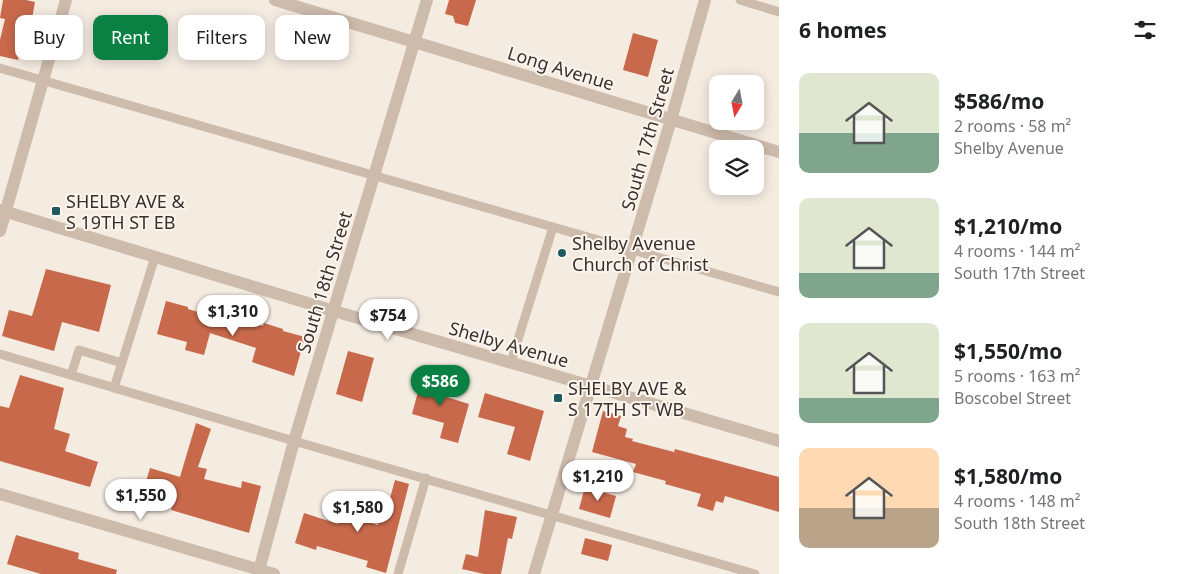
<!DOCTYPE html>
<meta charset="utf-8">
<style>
body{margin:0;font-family:"Noto Sans",sans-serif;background:#f2f2f2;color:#202124;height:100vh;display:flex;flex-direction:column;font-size:19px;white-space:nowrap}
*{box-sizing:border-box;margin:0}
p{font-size:16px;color:#757577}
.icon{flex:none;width:28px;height:28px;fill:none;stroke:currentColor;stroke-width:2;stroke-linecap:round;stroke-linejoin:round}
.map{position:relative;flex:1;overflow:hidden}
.side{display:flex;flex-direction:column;background:#fff;width:400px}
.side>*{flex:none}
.banner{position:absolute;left:15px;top:15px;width:475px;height:45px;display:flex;gap:10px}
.needle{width:32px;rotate:190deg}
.buttons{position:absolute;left:709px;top:75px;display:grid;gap:10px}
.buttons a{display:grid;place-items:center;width:55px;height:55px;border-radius:10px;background:#fff;box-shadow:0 2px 12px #0003;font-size:25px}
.price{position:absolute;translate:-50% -42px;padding:0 11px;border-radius:18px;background:#fff;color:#222;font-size:16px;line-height:32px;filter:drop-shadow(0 1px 2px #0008)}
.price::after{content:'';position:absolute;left:50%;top:30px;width:15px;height:11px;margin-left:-8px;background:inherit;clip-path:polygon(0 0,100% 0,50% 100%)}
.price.selected{background:#0b8043;color:#fff}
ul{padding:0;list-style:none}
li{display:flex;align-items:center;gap:15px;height:125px;padding:0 20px}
li span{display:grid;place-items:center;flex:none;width:140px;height:100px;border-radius:10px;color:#555}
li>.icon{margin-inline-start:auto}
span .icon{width:60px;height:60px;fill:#fffc;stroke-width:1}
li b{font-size:21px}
h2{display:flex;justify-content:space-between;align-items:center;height:60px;padding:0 20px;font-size:21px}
.tag{padding:0 18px;border-radius:10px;background:#fff;box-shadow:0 2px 12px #0003;font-size:18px;line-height:45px}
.tag.selected{background:#0b8043;color:#fff}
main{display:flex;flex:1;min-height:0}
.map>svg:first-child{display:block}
.building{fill:#c8694b}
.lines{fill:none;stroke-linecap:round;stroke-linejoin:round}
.service{stroke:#cdbbac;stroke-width:9}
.minor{stroke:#cdbbac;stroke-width:12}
.tertiary{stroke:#cdbbac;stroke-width:12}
.poi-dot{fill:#1f5a5e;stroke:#fbf5ee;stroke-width:2}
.labels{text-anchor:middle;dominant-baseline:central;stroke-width:4;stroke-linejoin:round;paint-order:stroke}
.street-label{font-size:18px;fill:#3b302b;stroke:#fbf5ee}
.poi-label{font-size:18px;fill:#3b302b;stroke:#fbf5ee;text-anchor:start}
</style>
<main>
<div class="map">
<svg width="779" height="574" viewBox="0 0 779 574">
<rect width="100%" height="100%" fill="#f4ebe1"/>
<g class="building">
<path d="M 3,0 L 26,0 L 35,2 L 31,25 L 27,24 L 18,60 L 0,56 L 0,40 L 5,19 L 0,18 Z"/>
<path d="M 449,0 L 476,0 L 468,26 L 455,23 L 453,16 L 445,14 Z"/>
<path d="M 633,33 L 658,40 L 648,77 L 623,70 Z"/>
<path d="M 46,269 L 111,285 L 99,332 L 62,322 L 54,351 L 2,336 L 9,310 L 32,316 Z"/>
<path d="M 166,301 L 188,307 L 188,309 L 235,323 L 237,318 L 263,326 L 264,323 L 283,329 L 283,331 L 305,337 L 294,376 L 252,362 L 256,348 L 210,333 L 204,355 L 185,350 L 187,342 L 157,334 Z"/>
<path d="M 348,351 L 374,358 L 362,402 L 336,394 Z"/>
<path d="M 423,373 L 448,379 L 443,396 L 469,404 L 458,443 L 440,438 L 444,423 L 412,414 Z"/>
<path d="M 20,375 L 64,388 L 54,429 L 70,434 L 65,451 L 98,462 L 90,487 L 0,461 L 0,406 L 9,408 Z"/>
<path d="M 485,393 L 544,411 L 530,461 L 507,454 L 515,427 L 478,417 Z"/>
<path d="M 603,411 L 621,416 L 618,426 L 627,429 L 625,437 L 633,439 L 632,441 L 674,452 L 675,449 L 779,477 L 779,512 L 725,496 L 723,503 L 716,501 L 713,511 L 697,506 L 701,494 L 665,484 L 666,481 L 633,472 L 636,464 L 592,452 Z"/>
<path d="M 196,423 L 211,429 L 198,467 L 207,469 L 204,479 L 241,488 L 242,481 L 261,486 L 249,533 L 171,510 L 173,504 L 142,495 L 150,468 L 180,477 Z"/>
<path d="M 395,480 L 409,484 L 386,573 L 366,567 L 368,561 L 317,546 L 316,550 L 295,543 L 304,513 L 338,524 L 341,513 L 378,525 L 380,518 L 384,520 Z"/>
<path d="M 585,487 L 616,496 L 610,518 L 579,509 Z"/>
<path d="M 485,510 L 517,517 L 512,539 L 508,538 L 501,574 L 484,574 L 462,569 L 466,554 L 478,557 Z"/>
<path d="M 16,535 L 79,553 L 78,559 L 117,570 L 116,574 L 41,574 L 7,564 Z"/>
<path d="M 585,538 L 612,545 L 608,561 L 581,554 Z"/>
</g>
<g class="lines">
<g class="service">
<path d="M 740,0 L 779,12"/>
<path d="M 0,68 L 779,292"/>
<path d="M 0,354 L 294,441 L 755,574"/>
<path d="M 511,362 L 553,227"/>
<path d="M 71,375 L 79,350 L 122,363"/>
<path d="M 114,388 L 155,257"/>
<path d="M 398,574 L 426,478"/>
</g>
<g class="minor">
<path d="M 275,0 L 779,152"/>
<path d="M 0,231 L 66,0"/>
<path d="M 0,494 L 274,574"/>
<path d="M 258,574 L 294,441 L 427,0"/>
<path d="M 534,574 L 671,120 L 705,0"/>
</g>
<path class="tertiary" d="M 0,210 L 334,311 L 779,441"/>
</g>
<g class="poi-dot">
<rect x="51" y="206" width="10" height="10" rx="2.5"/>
<circle cx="562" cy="253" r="5"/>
<rect x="553" y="393" width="10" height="10" rx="2.5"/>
</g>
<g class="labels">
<g class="street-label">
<text transform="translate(561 68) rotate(17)">Long Avenue</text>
<text transform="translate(647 139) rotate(-74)">South 17th Street</text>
<text transform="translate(324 282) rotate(-73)">South 18th Street</text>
<text transform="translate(509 344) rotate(16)">Shelby Avenue</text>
</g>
<g class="poi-label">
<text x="66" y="201">SHELBY AVE &amp;<tspan x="66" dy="21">S 19TH ST EB</tspan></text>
<text x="572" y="243">Shelby Avenue<tspan x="572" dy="21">Church of Christ</tspan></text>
<text x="568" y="388">SHELBY AVE &amp;<tspan x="568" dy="21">S 17TH ST WB</tspan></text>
</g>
</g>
</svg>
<div class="buttons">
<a><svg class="needle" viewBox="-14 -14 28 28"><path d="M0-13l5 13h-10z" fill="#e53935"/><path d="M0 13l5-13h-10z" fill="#757577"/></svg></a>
<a><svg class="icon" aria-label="layers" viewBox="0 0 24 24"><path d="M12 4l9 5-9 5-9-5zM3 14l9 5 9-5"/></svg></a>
</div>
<b class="price" style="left:233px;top:337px">$1,310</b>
<b class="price" style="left:388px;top:341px">$754</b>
<b class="price selected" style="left:440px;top:407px">$586</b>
<b class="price" style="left:598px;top:502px">$1,210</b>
<b class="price" style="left:141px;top:521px">$1,550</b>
<b class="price" style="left:358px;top:533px">$1,580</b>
<div class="banner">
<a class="tag">Buy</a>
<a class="tag selected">Rent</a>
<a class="tag">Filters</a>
<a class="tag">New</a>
</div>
</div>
<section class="side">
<h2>6 homes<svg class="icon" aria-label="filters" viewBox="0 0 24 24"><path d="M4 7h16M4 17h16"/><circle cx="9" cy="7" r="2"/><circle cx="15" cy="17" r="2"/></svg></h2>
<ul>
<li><span style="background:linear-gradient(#dfe7d0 60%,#7fa58c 0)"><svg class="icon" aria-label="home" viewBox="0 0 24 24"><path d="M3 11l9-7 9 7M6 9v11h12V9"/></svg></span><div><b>$586/mo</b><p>2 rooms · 58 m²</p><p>Shelby Avenue</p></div></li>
<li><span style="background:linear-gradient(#dfe7d0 75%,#7fa58c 0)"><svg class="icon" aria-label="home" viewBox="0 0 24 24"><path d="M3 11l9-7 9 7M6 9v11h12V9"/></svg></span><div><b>$1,210/mo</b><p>4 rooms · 144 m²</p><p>South 17th Street</p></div></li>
<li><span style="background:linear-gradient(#dfe7d0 75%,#7fa58c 0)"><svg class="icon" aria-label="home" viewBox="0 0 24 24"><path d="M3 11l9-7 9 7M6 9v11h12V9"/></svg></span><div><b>$1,550/mo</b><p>5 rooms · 163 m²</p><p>Boscobel Street</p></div></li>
<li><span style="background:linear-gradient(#ffd9b3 60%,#b9a48a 0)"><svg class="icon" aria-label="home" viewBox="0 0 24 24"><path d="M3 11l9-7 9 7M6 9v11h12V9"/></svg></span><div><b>$1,580/mo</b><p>4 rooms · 148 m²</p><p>South 18th Street</p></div></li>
</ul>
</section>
</main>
